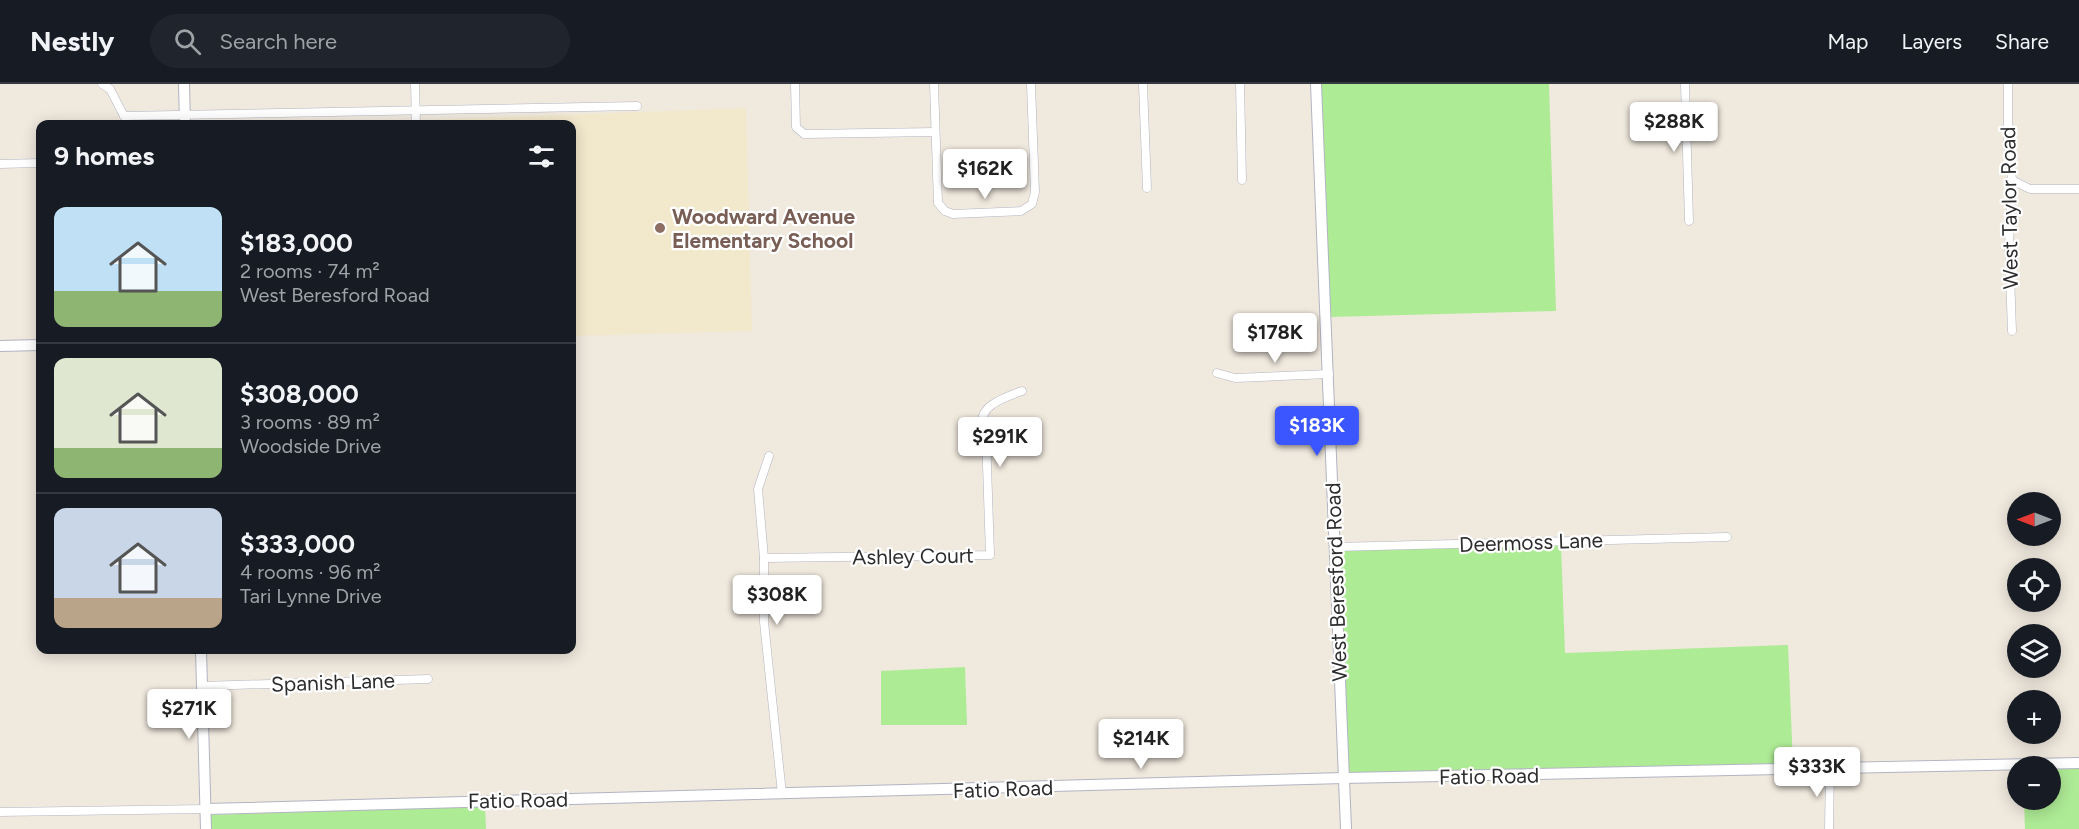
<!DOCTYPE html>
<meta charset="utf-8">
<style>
body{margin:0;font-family:Figtree,sans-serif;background:#20242c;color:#f1f3f6;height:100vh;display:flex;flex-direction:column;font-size:22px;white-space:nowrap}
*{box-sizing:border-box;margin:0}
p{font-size:20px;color:#9ea1a6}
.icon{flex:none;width:33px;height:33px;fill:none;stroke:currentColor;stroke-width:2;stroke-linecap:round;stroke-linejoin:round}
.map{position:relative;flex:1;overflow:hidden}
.side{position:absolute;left:36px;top:36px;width:540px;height:534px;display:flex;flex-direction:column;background:#171b24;border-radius:12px;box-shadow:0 3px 15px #0003}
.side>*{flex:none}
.needle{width:39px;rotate:270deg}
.fabs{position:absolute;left:2007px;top:408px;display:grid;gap:12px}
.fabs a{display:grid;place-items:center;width:54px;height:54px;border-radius:50%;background:#171b24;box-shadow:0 3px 15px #0003;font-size:30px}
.price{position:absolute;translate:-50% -51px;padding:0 14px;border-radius:6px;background:#fff;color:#222;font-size:20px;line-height:39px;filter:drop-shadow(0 2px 3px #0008)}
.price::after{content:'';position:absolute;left:50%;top:36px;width:18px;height:14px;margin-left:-9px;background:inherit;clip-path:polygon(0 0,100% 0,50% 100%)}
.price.active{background:#3c56ff;color:#fff}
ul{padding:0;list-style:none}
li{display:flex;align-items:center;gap:18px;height:150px;padding:0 18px}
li+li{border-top:2px solid #363941}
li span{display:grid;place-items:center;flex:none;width:168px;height:120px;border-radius:12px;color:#555}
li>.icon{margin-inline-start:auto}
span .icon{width:72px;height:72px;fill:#fffc;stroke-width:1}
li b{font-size:26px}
h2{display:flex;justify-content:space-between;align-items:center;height:72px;padding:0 18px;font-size:26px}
header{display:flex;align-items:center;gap:36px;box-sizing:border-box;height:84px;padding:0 30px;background:#171b24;border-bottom:2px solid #363941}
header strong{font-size:28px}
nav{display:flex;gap:33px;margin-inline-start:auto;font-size:21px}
.search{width:420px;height:54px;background:#20242c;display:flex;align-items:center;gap:15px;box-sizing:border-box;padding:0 21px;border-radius:33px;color:#9ea1a6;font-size:22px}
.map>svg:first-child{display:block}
.education{fill:#f2e8cc}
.green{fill:#aeeb95}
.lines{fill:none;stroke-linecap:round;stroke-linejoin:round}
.street-casing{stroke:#b2b4c2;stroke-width:9}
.secondary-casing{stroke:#b2b4c2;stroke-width:12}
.street{stroke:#fff;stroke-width:8}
.secondary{stroke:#fff;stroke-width:10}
.education-dot{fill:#8d6e63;stroke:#fff;stroke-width:2}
.labels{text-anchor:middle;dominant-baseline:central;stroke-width:4.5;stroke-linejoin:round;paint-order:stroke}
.street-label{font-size:21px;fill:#2d2d2d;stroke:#fff}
.education-label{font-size:21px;font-weight:bold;fill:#785e54;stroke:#fff;text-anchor:start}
</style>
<header>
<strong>Nestly</strong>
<div class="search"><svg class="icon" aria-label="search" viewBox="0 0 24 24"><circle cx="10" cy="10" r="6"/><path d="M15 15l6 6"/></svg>Search here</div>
<nav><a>Map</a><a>Layers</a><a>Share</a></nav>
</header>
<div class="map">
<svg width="2079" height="745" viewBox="0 0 2079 745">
<rect width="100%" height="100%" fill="#f0e9de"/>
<path class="education" d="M 746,24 L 752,247 L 572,252 L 572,40 L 425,40 L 425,36 Z"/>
<g class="green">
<path d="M 1321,0 L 1549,0 L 1556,227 L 1330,233 Z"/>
<path d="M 1561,461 L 1565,569 L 1788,561 L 1793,680 L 1348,690 L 1339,467 Z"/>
<path d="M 965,583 L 967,641 L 881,641 L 881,587 Z"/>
<path d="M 2079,684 L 2079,745 L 2025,745 L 2024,716 L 2050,716 L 2051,685 Z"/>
<path d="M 485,722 L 486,745 L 211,745 L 211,731 Z"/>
</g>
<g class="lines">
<g class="street-casing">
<g id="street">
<path d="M 102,0 L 110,5 L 124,32"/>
<path d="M 415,0 L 416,40"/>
<path d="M 795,0 L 796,43 L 804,50 L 935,48"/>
<path d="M 934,0 L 938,119 L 945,127 L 953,130 L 1021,127 L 1032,120 L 1035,108 L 1031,0"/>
<path d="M 1143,0 L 1147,104"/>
<path d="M 1240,0 L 1242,96"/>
<path d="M 1685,0 L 1689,137"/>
<path d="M 2008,0 L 2008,58 L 2012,96 L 2009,162 L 2012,247"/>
<path d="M 124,32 L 637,22"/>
<path d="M 0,80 L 40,79"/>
<path d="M 2012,96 L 2030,105 L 2079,105"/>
<path d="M 1217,289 L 1235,294 L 1329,290"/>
<path d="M 769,372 L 758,405 L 764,474 L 764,538 L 782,710"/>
<path d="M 1335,463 L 1727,453"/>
<path d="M 764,474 L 990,471 L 986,351 C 971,324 1002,314 1022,307"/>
<path d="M 202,602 L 428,595"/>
<path d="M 0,728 L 206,725"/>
<path d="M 1829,745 L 1830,685"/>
</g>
</g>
<g class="secondary-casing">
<g id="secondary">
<path d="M 184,0 L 185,40"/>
<path d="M 1316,0 L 1346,745"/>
<path d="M 0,262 L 40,261"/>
<path d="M 201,566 L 206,745"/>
<path d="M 206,725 L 1344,694 L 2079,679"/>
</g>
</g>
<use href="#street" class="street"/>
<use href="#secondary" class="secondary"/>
</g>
<circle class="education-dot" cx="660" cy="144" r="6"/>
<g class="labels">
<g class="street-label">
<text transform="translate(2009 124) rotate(-91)">West Taylor Road</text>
<text transform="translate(1531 458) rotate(-2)">Deermoss Lane</text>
<text transform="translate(913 472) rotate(-1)">Ashley Court</text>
<text transform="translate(1336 498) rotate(-92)">West Beresford Road</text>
<text transform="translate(333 598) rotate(-2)">Spanish Lane</text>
<text transform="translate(1489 692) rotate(-1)">Fatio Road</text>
<text transform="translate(1003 705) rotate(-2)">Fatio Road</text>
<text transform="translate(518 716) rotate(-1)">Fatio Road</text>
</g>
<g class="education-label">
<text x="672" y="132">Woodward Avenue<tspan x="672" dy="24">Elementary School</tspan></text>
</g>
</g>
</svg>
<div class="fabs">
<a><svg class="needle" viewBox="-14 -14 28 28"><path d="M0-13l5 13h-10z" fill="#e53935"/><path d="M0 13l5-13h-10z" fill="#9ea1a6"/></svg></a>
<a><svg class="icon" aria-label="locate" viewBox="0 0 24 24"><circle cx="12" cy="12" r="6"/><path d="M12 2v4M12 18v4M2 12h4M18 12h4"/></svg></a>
<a><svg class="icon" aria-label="layers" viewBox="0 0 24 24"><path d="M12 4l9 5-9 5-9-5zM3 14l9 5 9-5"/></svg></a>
<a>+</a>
<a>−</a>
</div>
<b class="price" style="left:1674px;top:69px">$288K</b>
<b class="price" style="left:985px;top:116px">$162K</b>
<b class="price" style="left:1275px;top:280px">$178K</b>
<b class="price active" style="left:1317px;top:373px">$183K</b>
<b class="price" style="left:1000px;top:384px">$291K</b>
<b class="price" style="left:777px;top:542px">$308K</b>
<b class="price" style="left:189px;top:656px">$271K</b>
<b class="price" style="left:1141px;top:686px">$214K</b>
<b class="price" style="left:1817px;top:714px">$333K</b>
<section class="side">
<h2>9 homes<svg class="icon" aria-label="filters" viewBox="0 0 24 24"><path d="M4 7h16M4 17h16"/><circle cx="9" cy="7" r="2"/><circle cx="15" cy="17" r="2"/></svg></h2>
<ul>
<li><span style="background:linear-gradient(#bfe0f5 70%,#8fb573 0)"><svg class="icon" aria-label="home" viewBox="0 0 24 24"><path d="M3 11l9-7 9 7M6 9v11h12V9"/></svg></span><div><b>$183,000</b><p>2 rooms · 74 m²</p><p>West Beresford Road</p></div></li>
<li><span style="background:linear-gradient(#dfe7d0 75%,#8fb573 0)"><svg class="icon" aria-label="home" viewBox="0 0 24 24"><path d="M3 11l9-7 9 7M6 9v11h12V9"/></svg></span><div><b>$308,000</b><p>3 rooms · 89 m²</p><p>Woodside Drive</p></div></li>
<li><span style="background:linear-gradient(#c9d6e8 75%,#b9a48a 0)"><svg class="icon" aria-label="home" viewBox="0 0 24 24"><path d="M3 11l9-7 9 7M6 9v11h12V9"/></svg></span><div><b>$333,000</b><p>4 rooms · 96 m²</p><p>Tari Lynne Drive</p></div></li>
</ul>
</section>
</div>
